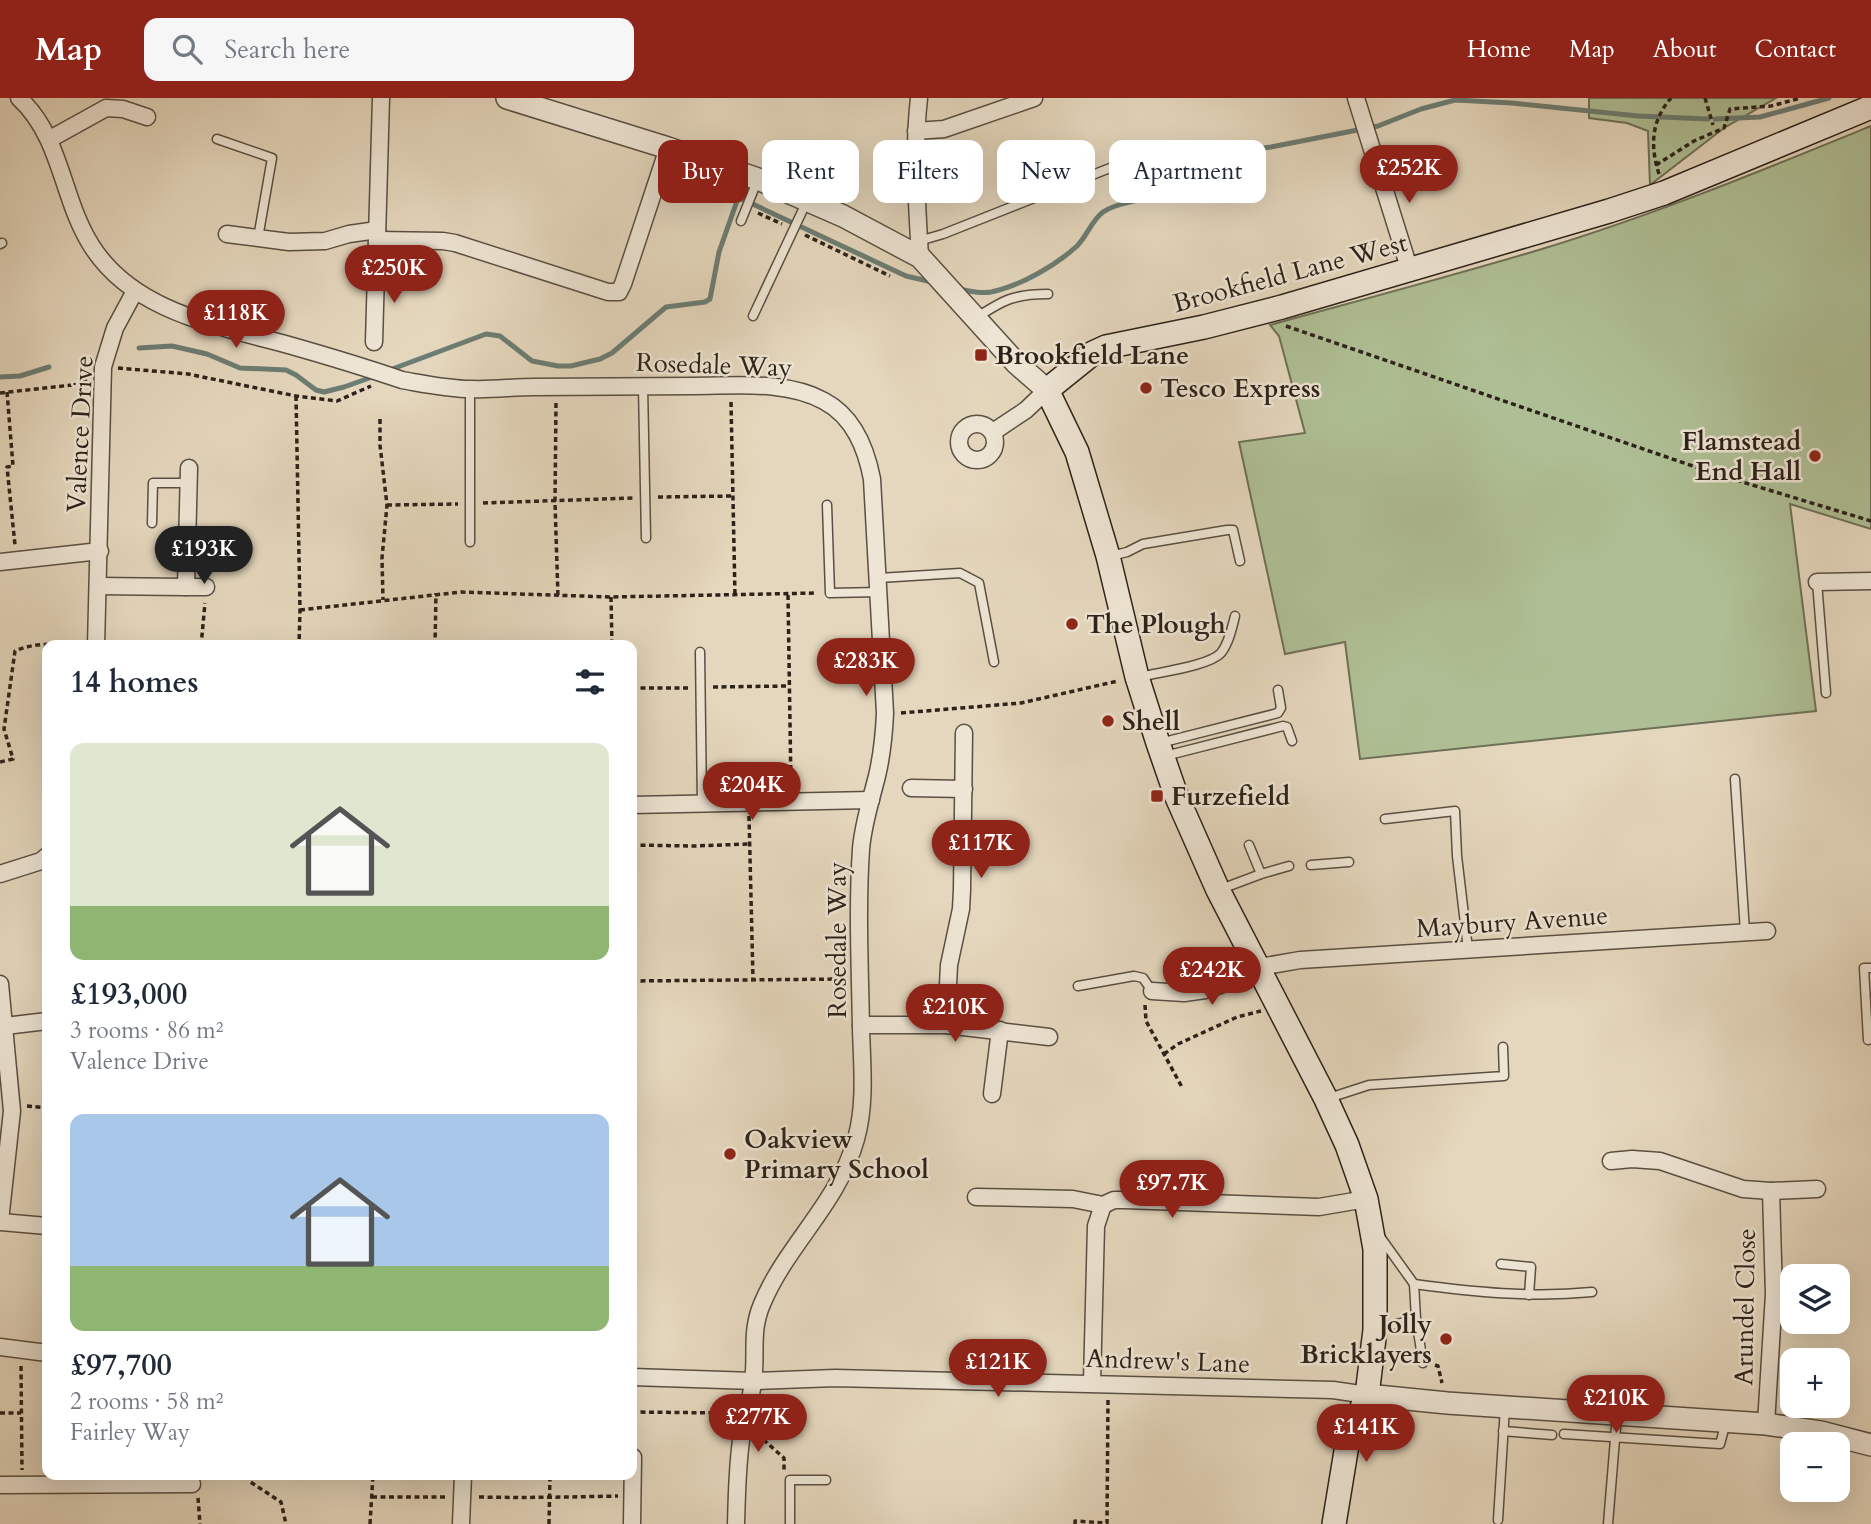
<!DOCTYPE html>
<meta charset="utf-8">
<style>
body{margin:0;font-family:Cardo,serif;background:#f6f6f7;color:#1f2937;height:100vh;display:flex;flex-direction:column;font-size:26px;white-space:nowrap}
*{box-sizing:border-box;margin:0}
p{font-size:23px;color:#747a83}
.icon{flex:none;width:38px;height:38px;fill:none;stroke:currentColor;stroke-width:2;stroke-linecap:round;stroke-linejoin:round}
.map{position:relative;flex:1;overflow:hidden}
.sheet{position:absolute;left:42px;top:542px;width:595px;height:840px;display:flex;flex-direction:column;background:#fff;border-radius:14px;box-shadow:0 7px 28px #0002}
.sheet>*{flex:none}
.banner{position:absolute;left:658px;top:42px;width:665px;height:63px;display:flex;gap:14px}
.buttons{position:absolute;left:1780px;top:1166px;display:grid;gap:14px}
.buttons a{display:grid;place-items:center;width:70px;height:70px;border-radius:14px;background:#fff;box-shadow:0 7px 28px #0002;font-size:35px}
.price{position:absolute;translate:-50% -60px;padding:0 16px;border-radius:24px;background:#8f2418;color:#fff;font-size:23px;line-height:46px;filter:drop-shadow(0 2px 4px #0008)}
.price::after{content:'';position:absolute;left:50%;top:42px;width:21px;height:16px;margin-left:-10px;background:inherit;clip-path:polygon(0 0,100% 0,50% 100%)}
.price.current{background:#222;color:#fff}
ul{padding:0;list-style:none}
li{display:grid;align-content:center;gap:14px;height:371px;padding:0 28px}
li span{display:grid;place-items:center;height:217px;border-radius:14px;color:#555}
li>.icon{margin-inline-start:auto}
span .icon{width:126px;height:126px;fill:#fffc;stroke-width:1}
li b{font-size:30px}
h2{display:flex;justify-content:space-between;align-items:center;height:84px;padding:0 28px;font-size:30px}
.chip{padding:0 24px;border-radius:14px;background:#fff;box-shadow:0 7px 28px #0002;font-size:24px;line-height:63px}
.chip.current{background:#8f2418;color:#fff}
header{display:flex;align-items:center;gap:42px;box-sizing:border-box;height:98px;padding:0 35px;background:#8f2418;color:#fff}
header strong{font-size:33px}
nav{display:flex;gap:38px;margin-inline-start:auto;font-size:24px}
.search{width:490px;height:63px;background:#f6f6f7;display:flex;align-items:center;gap:18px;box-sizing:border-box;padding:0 24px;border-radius:14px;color:#747a83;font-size:26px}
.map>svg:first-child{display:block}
.green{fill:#afbf95;stroke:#6e7058;stroke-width:2}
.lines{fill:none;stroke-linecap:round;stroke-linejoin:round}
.stream{stroke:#6c7d73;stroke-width:5}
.service-casing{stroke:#5a4f43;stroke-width:11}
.minor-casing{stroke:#5a4f43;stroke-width:19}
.tertiary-casing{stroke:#5a4f43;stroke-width:24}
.secondary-casing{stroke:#2c221a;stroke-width:26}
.path{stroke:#2c221a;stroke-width:3.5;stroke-dasharray:5 3.5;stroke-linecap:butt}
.service{stroke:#eee5d4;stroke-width:8}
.minor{stroke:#eee5d4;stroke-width:16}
.tertiary{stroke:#eee5d4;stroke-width:21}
.secondary{stroke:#eee5d4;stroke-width:23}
.poi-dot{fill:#8f2418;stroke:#eee5d4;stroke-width:2.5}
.labels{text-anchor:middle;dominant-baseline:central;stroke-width:5;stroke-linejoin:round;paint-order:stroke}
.street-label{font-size:26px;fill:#2c221a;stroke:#eee5d4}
.poi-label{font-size:26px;font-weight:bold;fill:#2c221a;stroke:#eee5d4;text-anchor:start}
</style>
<header>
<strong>Map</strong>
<div class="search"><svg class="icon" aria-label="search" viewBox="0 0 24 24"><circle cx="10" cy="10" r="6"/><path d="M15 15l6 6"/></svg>Search here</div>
<nav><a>Home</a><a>Map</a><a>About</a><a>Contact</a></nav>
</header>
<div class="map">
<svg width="1871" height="1426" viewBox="0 0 1871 1426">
<rect width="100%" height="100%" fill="#e5d7bd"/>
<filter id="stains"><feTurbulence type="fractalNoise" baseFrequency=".00286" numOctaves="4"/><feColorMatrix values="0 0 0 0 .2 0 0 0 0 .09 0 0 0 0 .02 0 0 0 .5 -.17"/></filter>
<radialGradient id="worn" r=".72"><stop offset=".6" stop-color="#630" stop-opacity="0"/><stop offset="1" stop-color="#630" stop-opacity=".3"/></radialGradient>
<g class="green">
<path d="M 1589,0 L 1776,0 L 1724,30 L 1650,87 L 1648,33 L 1627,25 L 1589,20 Z"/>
<path d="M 1871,28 L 1871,431 L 1790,406 L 1816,613 L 1360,661 L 1345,544 L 1285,556 L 1239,344 L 1305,335 L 1279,238 L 1270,227 C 1361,202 1452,178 1542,151 C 1654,117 1763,72 1871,28 Z"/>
</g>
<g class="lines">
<g class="stream">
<path d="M 1715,21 L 1760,19 L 1829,0"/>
<path d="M 959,191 C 970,193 980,196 991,194 C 1020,188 1055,168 1077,148 C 1087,138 1092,122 1103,114 C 1117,104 1135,105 1149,98 C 1169,87 1180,66 1200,58 L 1271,49 L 1378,28 L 1421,11 L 1455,2 L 1512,5 L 1638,18 L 1708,21"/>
<path d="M 139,250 L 172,248 L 207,256 L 240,270 L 286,272 L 296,277 L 316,292 L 324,294 L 344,289 L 375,278"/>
<path d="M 387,273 L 486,236 L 500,238 L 532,263 L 558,268 L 571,268 L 600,261 L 612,255 L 666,209 L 705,204 L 710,201 L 719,154 L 737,103 L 742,101 L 906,178 L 932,184"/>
<path d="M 0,279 L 20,278 L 49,269"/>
</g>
<g class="service-casing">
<g id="service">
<path d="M 217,41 L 272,60 L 258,140"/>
<path d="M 741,123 L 758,81"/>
<path d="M 919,143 L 943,136 L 1110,70"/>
<path d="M 0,146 L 2,145"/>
<path d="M 753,218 L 806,105"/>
<path d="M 976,220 C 1003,202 1014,196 1048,196"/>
<path d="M 643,288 L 646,440"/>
<path d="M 470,291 L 470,444"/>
<path d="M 827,407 L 830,495 L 880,494"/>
<path d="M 152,425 L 153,385 L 188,385"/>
<path d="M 1111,458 L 1127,454 L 1143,446 L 1227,432 L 1233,432 L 1240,463"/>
<path d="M 879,480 L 960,475 L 979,485 L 994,564"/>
<path d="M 1817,484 L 1826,595"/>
<path d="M 700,554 L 702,706"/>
<path d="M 1140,579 C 1159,574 1209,568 1221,555 C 1229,545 1232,530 1235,518"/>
<path d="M 1160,645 L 1278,615 L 1281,610 L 1278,592"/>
<path d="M 1165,658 L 1283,628 L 1287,629 L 1292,643"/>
<path d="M 1735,681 L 1745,834"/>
<path d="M 1385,721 L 1455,713 L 1457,758 L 1468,851"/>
<path d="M 1311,767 L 1349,764"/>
<path d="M 1261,776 L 1289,768"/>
<path d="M 1221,791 L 1261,776 L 1249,747"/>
<path d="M 1871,870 L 1864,870 L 1868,942 L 1871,941"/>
<path d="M 1078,888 L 1134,878 L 1143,880 L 1152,893"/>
<path d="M 1329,1000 L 1369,987 L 1504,978 L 1503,949"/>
<path d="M 1501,1166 L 1531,1169 L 1529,1197"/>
<path d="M 1414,1186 C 1474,1194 1531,1200 1592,1194"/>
<path d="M 1416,1221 L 1423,1265"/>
<path d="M 1377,1231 L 1416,1221 L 1414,1186 L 1381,1140"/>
<path d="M 1503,1333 L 1552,1337"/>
<path d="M 1564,1336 L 1720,1346 L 1726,1324"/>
<path d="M 1498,1422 L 1505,1309"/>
<path d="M 790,1426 L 790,1382 L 826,1382"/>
<path d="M 1608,1426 L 1617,1317"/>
</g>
</g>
<g class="minor-casing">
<g id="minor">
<path d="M 19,0 C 62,40 61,99 91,147 C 132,213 215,227 285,246 C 324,257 364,269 402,282 C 425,286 448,291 471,291 C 492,292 513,289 534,289 C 587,289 640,288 693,288 C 735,288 786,282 824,303 C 854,319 866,350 872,381 L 885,615 C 884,637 882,657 877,678 C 871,702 863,726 861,751 C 857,810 860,871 861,931 C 862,967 866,1006 856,1041 C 838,1106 787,1146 762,1206 C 750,1234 757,1257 753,1284 C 751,1302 745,1319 742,1336 C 737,1366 737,1396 736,1426"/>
<path d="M 919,0 C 913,53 917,106 920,159"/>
<path d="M 1356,0 L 1410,173"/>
<path d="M 916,33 L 944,31 L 1034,0"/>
<path d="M 50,41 L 106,10 L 123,11 L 147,19"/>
<path d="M 227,136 L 289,144 L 325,143 L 349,136 L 377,132"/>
<path d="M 377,142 L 443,143 L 455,145 L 608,194 L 619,194 L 623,186 L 668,50"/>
<path d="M 374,244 L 381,0"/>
<circle cx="977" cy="344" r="18"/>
<path d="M 993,334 L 1026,312 L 1047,292"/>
<path d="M 0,464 L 100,453"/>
<path d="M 1817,484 L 1871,483"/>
<path d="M 98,488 L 186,489 L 189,370"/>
<path d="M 186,489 L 206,489"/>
<path d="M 96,548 L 103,269 L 115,230 L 135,193"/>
<path d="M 911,690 L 964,691"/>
<path d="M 632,707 L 871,702"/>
<path d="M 0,776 L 41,763 L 47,758"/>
<path d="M 0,886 L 12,1013 L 0,1123"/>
<path d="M 1152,893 L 1184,895 L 1205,892 L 1235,882 L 1260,869 L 1300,862 L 1767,833"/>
<path d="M 861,927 L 946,927 L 1049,939"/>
<path d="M 946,927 L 949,867 L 961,811 L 962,792 L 964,635"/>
<path d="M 5,928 L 47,923"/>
<path d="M 992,996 L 1000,932"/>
<path d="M 1611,1063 L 1632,1061 L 1660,1063 L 1743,1091 L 1771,1093 L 1817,1091"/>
<path d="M 976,1099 L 1073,1101 L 1103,1107 L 1114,1102 L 1125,1102 L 1319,1109 L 1366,1101"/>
<path d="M 1,1124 L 47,1128"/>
<path d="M 0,1249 L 47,1255"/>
<path d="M 632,1279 L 754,1283 L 835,1280 L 1333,1292 L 1367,1297"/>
<path d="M 1092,1285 L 1096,1128 L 1103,1107"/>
<path d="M 1766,1326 L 1774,1196 L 1771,1093"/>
<path d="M 0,1387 L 192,1386"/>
<path d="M 461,1426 L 463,1377"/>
<path d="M 632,1426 L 633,1359"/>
</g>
</g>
<g class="tertiary-casing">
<g id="tertiary">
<path d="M 507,0 L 668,50 L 758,81 L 843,118 L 920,159 L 1016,265 L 1047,292"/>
<path d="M 1367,1297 L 1447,1305 L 1766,1326 L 1821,1334 L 1871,1347"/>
</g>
</g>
<g class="secondary-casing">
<path id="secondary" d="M 1334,1426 L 1347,1347 L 1367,1297 L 1375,1232 L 1375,1151 L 1366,1101 L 1347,1047 L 1326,1001 L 1218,792 L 1176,697 L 1158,645 L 1137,579 L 1108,458 L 1077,354 L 1047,292 L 1093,255 L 1106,249 L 1204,229 L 1282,209 L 1609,113 L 1664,95 L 1871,9"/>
</g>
<g class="path">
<path d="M 1705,0 L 1713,27"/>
<path d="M 1656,67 L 1694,43 L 1724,30 L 1730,11 L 1771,8 L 1801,0"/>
<path d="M 1659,76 C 1650,48 1651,23 1671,0"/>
<path d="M 758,115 L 782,126"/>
<path d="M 805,137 L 890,178"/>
<path d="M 1286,228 L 1716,376 L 1871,423"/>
<path d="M 118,270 L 188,276 L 296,298 L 337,303 L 371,288"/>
<path d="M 7,294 L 13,368 L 7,369 L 15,447"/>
<path d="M 0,295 L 81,286 L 87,282"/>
<path d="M 296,298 L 300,512 L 299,548"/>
<path d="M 731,304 L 735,498"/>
<path d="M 556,305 L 555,404 L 558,499"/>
<path d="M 380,321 L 380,347 L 387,407 L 382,460 L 383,502"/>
<path d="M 658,399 L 733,398"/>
<path d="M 483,405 L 633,400"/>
<path d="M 387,407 L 458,406"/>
<path d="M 788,497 L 791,689"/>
<path d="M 611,499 L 612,548"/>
<path d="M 300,512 L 461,494 L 611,499 L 817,495"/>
<path d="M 201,548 L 205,505"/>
<path d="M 435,548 L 436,495"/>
<path d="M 713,589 L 788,588"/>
<path d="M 632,590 L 688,590"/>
<path d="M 901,615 L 1021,605 L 1118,583"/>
<path d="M 0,664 L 13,661 L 4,631 L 15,553 C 35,544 58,546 80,547"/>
<path d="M 749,718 L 753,881"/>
<path d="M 632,747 L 694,748 L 748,746"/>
<path d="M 632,883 L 845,881"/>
<path d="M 1145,907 L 1146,923 L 1183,991"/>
<path d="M 1164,956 L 1178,946 L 1237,919 L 1261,913"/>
<path d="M 27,1008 L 47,1010"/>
<path d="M 1435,1267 L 1438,1268 L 1442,1285"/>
<path d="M 21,1268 L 22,1372"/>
<path d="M 632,1314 L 723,1315 L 730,1320"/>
<path d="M 0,1315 L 21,1315"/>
<path d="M 757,1336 L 784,1360 L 784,1373"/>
<path d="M 633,1343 L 634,1295"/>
<path d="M 247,1377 L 249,1383 L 281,1404 L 286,1426"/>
<path d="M 372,1399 L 447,1399"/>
<path d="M 479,1399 C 526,1400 571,1399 618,1398"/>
<path d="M 198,1400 L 200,1426"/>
<path d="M 370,1426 L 373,1377"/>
<path d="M 549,1426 L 550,1377"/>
<path d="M 1075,1426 L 1075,1423 L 1107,1425 L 1108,1302"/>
</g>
<use href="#service" class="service"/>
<use href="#minor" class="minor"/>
<use href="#tertiary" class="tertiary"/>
<use href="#secondary" class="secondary"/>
</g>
<g class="poi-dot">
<rect x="974" y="250" width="14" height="14" rx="3.5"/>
<circle cx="1146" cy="290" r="7"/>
<circle cx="1815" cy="358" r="7"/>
<circle cx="1072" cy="526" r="7"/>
<circle cx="1108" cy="623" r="7"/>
<rect x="1150" y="691" width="14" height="14" rx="3.5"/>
<circle cx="730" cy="1056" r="7"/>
<circle cx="1446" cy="1241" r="7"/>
</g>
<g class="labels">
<g class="street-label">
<text transform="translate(1290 175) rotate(-15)">Brookfield Lane West</text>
<text transform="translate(714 267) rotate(2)">Rosedale Way</text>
<text transform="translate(80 336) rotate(-87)">Valence Drive</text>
<text transform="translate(1512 824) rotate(-4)">Maybury Avenue</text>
<text transform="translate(837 842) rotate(-90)">Rosedale Way</text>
<text transform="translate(1745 1209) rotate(-89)">Arundel Close</text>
<text transform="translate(1168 1263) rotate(2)">Andrew's Lane</text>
</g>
<g class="poi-label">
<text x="995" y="257">Brookfield Lane</text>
<text x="1160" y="290">Tesco Express</text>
<text x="1801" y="343" text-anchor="end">Flamstead<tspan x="1801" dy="30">End Hall</tspan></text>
<text x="1086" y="526">The Plough</text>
<text x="1122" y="623">Shell</text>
<text x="1171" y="698">Furzefield</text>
<text x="744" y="1041">Oakview<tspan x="744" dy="30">Primary School</tspan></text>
<text x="1432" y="1226" text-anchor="end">Jolly<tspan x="1432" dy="30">Bricklayers</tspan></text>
</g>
</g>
<rect width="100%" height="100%" filter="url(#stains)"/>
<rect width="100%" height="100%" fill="url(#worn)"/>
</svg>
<div class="buttons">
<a><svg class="icon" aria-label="layers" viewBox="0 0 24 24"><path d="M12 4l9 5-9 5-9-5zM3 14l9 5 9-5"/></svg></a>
<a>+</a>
<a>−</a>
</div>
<b class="price" style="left:1409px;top:107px">£252K</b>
<b class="price" style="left:394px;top:207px">£250K</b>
<b class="price" style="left:236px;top:252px">£118K</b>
<b class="price current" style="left:204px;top:488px">£193K</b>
<b class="price" style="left:866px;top:600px">£283K</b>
<b class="price" style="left:752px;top:724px">£204K</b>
<b class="price" style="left:981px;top:782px">£117K</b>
<b class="price" style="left:1212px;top:909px">£242K</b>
<b class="price" style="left:955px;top:946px">£210K</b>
<b class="price" style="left:1172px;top:1122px">£97.7K</b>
<b class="price" style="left:998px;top:1301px">£121K</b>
<b class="price" style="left:1616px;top:1337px">£210K</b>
<b class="price" style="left:758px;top:1356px">£277K</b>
<b class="price" style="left:1366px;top:1366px">£141K</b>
<div class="banner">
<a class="chip current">Buy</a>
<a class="chip">Rent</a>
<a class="chip">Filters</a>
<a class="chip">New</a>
<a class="chip">Apartment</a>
</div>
<section class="sheet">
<h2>14 homes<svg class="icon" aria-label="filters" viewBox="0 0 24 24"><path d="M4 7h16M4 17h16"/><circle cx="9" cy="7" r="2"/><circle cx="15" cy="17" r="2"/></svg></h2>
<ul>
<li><span style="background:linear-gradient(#dfe7d0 75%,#8fb573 0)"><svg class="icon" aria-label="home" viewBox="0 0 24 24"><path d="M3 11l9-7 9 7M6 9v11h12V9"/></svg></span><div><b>£193,000</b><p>3 rooms · 86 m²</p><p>Valence Drive</p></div></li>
<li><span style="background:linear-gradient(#a9c7e8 70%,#8fb573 0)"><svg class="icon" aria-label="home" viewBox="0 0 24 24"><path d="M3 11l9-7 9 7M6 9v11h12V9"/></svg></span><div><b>£97,700</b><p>2 rooms · 58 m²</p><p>Fairley Way</p></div></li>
</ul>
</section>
</div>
